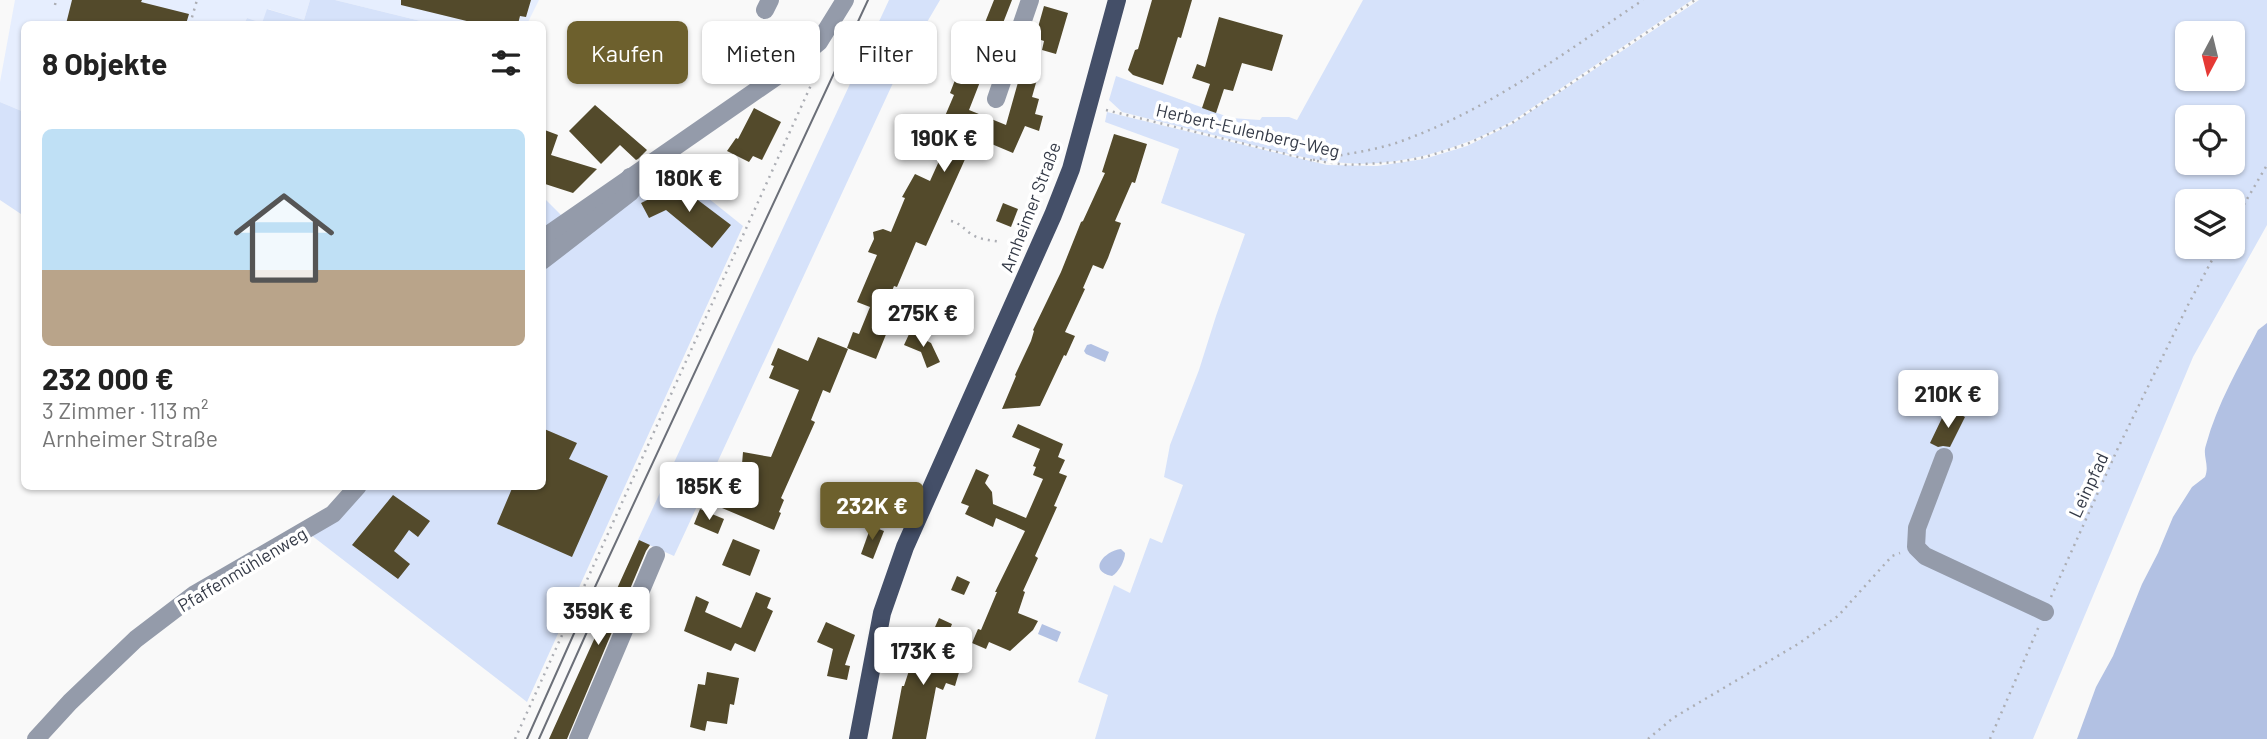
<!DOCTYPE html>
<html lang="de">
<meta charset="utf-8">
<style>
body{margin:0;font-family:Barlow,sans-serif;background:#f6f6f6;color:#222;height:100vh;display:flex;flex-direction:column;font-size:26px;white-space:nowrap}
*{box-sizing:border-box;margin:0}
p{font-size:23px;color:#767676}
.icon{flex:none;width:38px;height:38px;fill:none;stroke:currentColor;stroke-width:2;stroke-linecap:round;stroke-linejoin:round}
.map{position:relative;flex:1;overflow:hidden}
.sheet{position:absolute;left:21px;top:21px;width:525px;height:469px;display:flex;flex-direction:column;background:#fff;border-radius:10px;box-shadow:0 2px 5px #0004}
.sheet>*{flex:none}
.guide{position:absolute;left:567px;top:21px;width:665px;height:63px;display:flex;gap:14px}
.needle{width:46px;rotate:187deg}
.controls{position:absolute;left:2175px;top:21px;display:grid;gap:14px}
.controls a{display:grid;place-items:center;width:70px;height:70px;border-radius:10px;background:#fff;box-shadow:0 2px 5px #0004;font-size:35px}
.price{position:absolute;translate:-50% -60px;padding:0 16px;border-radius:7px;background:#fff;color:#222;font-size:23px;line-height:46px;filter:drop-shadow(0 2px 4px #0008)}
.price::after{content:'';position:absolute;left:50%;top:42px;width:21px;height:16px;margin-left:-10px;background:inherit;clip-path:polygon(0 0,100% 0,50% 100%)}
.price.active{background:#6d602d;color:#fff}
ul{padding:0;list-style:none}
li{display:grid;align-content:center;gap:14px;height:371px;padding:0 21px}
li+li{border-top:2px solid #e0e0e0}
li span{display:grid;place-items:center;height:217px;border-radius:10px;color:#555}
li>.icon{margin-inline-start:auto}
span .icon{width:126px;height:126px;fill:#fffc;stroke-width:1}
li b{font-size:30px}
h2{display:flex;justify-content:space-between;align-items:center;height:84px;padding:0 21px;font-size:30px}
.pill{padding:0 24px;border-radius:10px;background:#fff;box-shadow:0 2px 5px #0004;font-size:24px;line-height:63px}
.pill.active{background:#6d602d;color:#fff}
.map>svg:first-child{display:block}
.built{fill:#e6eefe}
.green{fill:#d6e2fa;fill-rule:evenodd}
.water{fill:#b2c1e3}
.building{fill:#534a2b}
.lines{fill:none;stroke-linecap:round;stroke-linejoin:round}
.path{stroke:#acaeb4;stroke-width:2.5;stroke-dasharray:2 5;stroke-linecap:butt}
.minor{stroke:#949baa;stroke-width:18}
.major{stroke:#444f68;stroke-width:18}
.tram{stroke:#6b6f78;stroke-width:2}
.labels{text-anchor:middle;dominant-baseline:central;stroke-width:7;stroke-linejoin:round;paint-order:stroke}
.street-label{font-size:18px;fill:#343a47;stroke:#fff}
</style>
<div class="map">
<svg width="2267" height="739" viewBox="0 0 2267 739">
<rect width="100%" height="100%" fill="#f9f9f9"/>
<g class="built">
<path d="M 15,0 L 310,0 L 304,20 L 268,9 L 262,23 L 247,18 L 244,24 L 24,24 L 24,112 L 0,102 L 0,82 Z"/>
<path d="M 335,0 L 539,0 L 527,24 L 433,24 Z"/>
</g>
<g class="green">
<path d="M 310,0 L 335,0 L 433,24 L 244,24 L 247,18 L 262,23 L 267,9 L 304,20 Z"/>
<path d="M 889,0 L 940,0 L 899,70 L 674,556 L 638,540 Z"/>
<path d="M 1363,0 L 1692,0 L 1511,122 C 1469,144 1426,159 1379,163 C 1331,167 1287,154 1241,142 C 1201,132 1161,122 1122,112 L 1109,100 L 1116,76 L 1231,118 L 1260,120 L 1262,117 L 1289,117 L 1297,120 Z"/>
<path d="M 1699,0 L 2267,0 L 2267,225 L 2193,357 L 2033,739 L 1095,739 L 1108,695 L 1078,682 L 1114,585 L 1130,593 L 1150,538 L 1162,543 L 1183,485 L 1164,477 L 1170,445 L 1199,370 L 1216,316 L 1245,234 L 1161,203 L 1179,149 L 1105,122 L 1107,112 L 1327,165 L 1377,166 L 1424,159 L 1467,146 L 1512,124 ZM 2188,33 L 2233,33 L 2233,79 L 2188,79 ZM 2188,117 L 2233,117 L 2233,163 L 2188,163 ZM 2188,201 L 2233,201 L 2233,247 L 2188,247 Z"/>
<path d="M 0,102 L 24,112 L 24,216 L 0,200 Z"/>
<path d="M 663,162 L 743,226 L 527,702 L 311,535 L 366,487 L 542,486 L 543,244 Z"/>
<path d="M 543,197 L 562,216 L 543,230 Z"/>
</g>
<g class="water">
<path d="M 2267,323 L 2267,739 L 2077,739 L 2096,687 L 2113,656 L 2142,584 L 2158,553 L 2173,517 L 2192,487 L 2205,477 C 2210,465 2202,456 2206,445 C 2217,404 2239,367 2258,330 Z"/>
<path d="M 1091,344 L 1109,352 L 1105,362 L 1086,354 L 1084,351 L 1087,345 Z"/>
<path d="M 1121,549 L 1125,553 C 1125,560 1119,572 1112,576 C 1087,571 1104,551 1121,549 Z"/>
<path d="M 1042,624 L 1061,632 L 1057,642 L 1038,634 Z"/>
</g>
<g class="building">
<path d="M 72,0 L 142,0 L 141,2 L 189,14 L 186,24 L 66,24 Z"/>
<path d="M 401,0 L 531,0 L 526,17 L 520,16 L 518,24 L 479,24 L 401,5 Z"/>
<path d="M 994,0 L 1012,0 L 969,110 L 1006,125 L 1024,61 L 1041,65 L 1032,97 L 1039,99 L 1035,114 L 1043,116 L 1039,131 L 1025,126 L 1013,153 L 975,137 L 926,246 L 916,242 L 897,287 L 894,286 L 880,321 L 885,324 L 883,330 L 887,332 L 876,359 L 847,348 L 853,332 L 859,334 L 870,307 L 857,302 L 877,255 L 868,252 L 874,239 L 873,232 L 883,229 L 891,232 L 905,198 L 902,197 L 915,174 L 930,181 L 954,128 L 942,123 L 954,95 L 950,93 L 975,28 L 982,30 Z"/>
<path d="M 1152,0 L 1192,0 L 1181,38 L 1178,37 L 1163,85 L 1133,75 L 1128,70 L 1135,50 L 1138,49 Z"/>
<path d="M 1044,6 L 1068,13 L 1056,54 L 1042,50 L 1044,41 L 1035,38 Z"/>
<path d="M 1219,17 L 1283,35 L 1272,71 L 1242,63 L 1233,91 L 1224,89 L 1216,113 L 1202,108 L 1210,84 L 1192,78 L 1197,64 L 1205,67 Z"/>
<path d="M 595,105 L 647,150 L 638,159 L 636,160 L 620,145 L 601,164 L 569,131 Z"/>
<path d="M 754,108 L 781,122 L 762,160 L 753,156 L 749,162 L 727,151 L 736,138 L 738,139 Z"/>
<path d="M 542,129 L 558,135 L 551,155 L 597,169 L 573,193 L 542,183 Z"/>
<path d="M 1114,134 L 1147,144 L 1135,183 L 1132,182 L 1115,221 L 1121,223 L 1108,258 L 1103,269 L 1093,265 L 1083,288 L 1085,289 L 1065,332 L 1075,336 L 1066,356 L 1064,355 L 1040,406 L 1002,409 L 1016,376 L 1015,375 L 1031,341 L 1034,331 L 1033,330 L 1061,272 L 1081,222 L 1083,221 L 1105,173 L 1102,172 Z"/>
<path d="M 678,185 L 731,225 L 712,248 L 666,210 L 649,218 L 641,203 Z"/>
<path d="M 1003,203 L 1018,209 L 1011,227 L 996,221 Z"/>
<path d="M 910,332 L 931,343 L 940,362 L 927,368 L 921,352 L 904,345 Z"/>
<path d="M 818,337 L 848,349 L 830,393 L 823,390 L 811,420 L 815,422 L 781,498 L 784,500 L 779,512 L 781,513 L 774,530 L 722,508 L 731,488 L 737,491 L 749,466 L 742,464 L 743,452 L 771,457 L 799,390 L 769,378 L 774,366 L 771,365 L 778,348 L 808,361 Z"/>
<path d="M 1952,410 L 1965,417 L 1950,447 L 1943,446 L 1938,447 L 1930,443 L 1942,418 L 1947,421 Z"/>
<path d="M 1018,424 L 1063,444 L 1058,457 L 1065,460 L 1059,473 L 1067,476 L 1054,506 L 1057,507 L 1035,556 L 1038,558 L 1023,591 L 1025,592 L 1018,613 L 1038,621 L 1033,630 L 1010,651 L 989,642 L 986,649 L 972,643 L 978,629 L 981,630 L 997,592 L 995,592 L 1025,531 L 996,518 L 993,527 L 965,514 L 969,506 L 961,503 L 976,469 L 989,475 L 985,483 L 992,492 L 993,504 L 1026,518 L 1043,479 L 1033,475 L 1036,467 L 1033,466 L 1040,449 L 1012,437 Z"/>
<path d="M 542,428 L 577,443 L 569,459 L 608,476 L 572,557 L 497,524 L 513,486 L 542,486 Z"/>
<path d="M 393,495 L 430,521 L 418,537 L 409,530 L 394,551 L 410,564 L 398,579 L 352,545 Z"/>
<path d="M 700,509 L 724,519 L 718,534 L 694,524 Z"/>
<path d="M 871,526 L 884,531 L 873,559 L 861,554 Z"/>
<path d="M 733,539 L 760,550 L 750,576 L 722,565 Z"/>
<path d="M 639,540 L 650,545 L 646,551 L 567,739 L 549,739 Z"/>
<path d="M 957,576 L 970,582 L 964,595 L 951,590 Z"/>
<path d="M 756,592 L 771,598 L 767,608 L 773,611 L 755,652 L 735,643 L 731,651 L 684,631 L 696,596 L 709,602 L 705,612 L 741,628 Z"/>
<path d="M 939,618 L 952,624 L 947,637 L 945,637 L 937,662 L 960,669 L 955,686 L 946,683 L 943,690 L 936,687 L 926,739 L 892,739 L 902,686 L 904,686 L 916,649 L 924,652 Z"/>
<path d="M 826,622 L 855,635 L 845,665 L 850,666 L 847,680 L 827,676 L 833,649 L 817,642 Z"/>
<path d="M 707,672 L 739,678 L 734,705 L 730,704 L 727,724 L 707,721 L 705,731 L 690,727 L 698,684 L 705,685 Z"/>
</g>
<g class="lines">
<g class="path">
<path d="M 55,5 L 56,0"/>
<path d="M 190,24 L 197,0"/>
<path d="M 1106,110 L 1310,160 L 1347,165 L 1398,162 L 1425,157 L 1467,144 L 1512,123 L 1695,0"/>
<path d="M 1313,160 C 1344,154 1377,151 1407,139 C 1493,107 1567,51 1643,0"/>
<path d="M 951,221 C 960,223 964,229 971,234 C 980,240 991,240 1001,242"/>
<path d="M 2233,223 L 2267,165"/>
<path d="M 2051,597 L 2118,448 L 2188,305 L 2219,247"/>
<path d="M 515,739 L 821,63"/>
<path d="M 1648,739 L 1673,718 L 1798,644 L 1838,616 L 1892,556 L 1900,553"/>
<path d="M 1990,739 L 2039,626"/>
</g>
<g class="minor">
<path d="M 765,10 L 770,0"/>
<path d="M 996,99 L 1030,0"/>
<path d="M 542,239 L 780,74 L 819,42 L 845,0"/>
<path d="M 542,261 L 631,192 L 632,184 L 630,177"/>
<path d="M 1944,457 L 1917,528 L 1916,547 L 1925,556 L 2045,612"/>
<path d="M 36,739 L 70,702 L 136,639 L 195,594 L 333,514 L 358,486"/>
<path d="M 578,739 L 656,555"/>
</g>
<path class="major" d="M 858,739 L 882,613 L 905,547 L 1053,215 L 1071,169 L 1117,0"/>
<g class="tram">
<path d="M 527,739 L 588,602 L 868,0"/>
<path d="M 539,739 L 599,605"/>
</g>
</g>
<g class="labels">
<g class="street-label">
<text transform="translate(1248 130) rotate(13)">Herbert-Eulenberg-Weg</text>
<text transform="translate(1030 207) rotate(-69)">Arnheimer Straße</text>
<text transform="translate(2088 485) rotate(-65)">Leinpfad</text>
<text transform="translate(242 569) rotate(-31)">Pfaffenmühlenweg</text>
</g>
</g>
</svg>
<div class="controls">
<a><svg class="needle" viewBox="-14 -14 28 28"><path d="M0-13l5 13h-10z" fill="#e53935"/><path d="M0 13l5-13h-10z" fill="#767676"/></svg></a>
<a><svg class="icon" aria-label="locate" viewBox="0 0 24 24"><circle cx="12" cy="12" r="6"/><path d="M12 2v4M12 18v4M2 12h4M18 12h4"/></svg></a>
<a><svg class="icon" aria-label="layers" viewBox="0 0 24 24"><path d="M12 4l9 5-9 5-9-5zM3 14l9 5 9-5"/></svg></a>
</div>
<b class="price" style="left:944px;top:174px">190K €</b>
<b class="price" style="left:689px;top:214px">180K €</b>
<b class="price" style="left:923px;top:349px">275K €</b>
<b class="price" style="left:1948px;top:430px">210K €</b>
<b class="price" style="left:709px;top:522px">185K €</b>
<b class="price active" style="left:872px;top:542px">232K €</b>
<b class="price" style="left:598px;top:647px">359K €</b>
<b class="price" style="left:923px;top:687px">173K €</b>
<div class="guide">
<a class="pill active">Kaufen</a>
<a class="pill">Mieten</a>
<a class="pill">Filter</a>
<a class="pill">Neu</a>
</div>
<section class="sheet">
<h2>8 Objekte<svg class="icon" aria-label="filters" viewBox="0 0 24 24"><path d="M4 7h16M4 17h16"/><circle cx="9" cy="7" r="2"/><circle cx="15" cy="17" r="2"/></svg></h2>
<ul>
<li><span style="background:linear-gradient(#bfe0f5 65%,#b9a48a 0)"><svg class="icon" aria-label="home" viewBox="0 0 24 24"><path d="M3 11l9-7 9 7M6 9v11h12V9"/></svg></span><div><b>232 000 €</b><p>3 Zimmer · 113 m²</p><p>Arnheimer Straße</p></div></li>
</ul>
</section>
</div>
